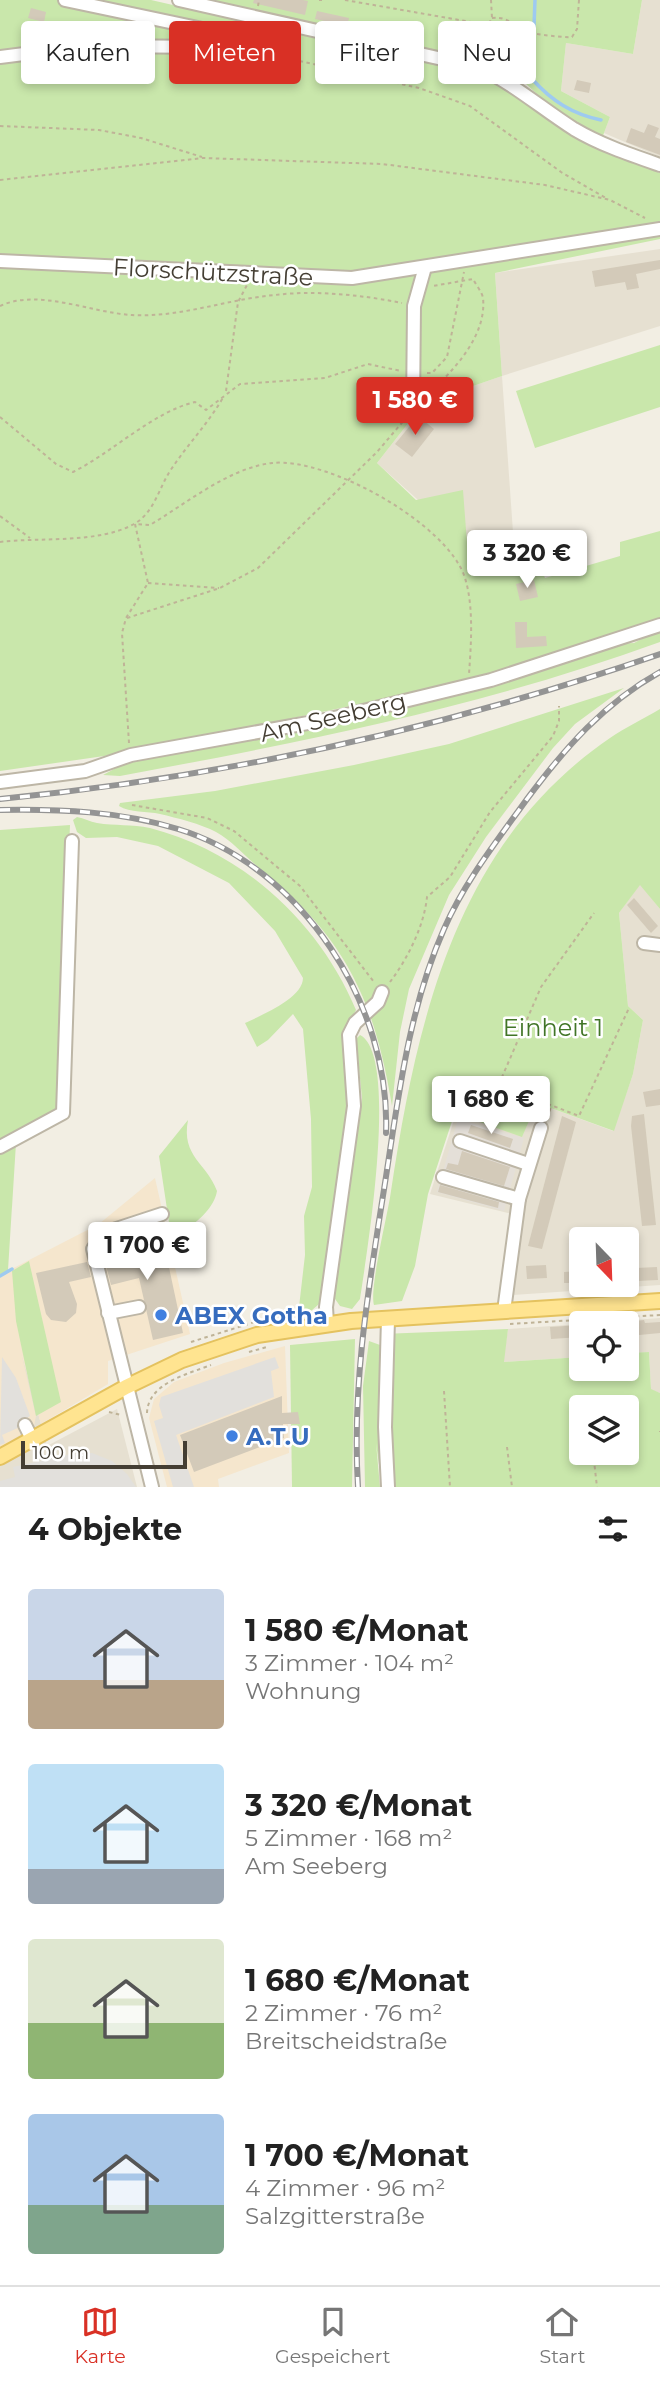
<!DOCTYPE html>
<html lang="de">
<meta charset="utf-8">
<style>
body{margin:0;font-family:Montserrat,sans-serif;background:#f2f2f2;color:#222;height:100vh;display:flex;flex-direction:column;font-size:26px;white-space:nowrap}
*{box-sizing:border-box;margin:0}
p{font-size:23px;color:#767676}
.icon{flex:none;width:38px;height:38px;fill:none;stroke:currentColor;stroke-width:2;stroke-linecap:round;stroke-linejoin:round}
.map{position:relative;height:1487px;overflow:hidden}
.side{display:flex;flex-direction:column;background:#fff;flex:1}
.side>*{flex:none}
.hud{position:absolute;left:21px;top:21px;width:620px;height:63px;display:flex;gap:14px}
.needle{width:46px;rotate:157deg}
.buttons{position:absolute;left:569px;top:1227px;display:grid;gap:14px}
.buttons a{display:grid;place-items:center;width:70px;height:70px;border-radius:7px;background:#fff;box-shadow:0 4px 10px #0003;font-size:35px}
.scale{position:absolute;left:21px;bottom:18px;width:166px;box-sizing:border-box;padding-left:7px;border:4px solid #443e33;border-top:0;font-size:19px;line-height:24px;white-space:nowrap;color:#443e33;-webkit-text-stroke:5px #fff;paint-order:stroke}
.price{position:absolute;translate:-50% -60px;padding:0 16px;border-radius:7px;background:#fff;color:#222;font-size:23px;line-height:46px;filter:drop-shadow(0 2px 4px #0008)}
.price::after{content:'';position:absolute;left:50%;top:42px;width:21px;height:16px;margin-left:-10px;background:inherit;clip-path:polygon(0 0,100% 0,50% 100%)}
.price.on{background:#d93025;color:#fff}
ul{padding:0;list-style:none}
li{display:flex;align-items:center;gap:21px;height:175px;padding:0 28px}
li span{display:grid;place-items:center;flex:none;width:196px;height:140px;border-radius:7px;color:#555}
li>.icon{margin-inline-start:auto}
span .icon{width:84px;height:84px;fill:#fffc;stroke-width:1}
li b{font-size:30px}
h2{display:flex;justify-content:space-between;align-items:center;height:84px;padding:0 28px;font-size:30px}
.tag{padding:0 24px;border-radius:7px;background:#fff;box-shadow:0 4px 10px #0003;font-size:24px;line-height:63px}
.tag.on{background:#d93025;color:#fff}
.menu{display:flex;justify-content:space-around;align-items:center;height:98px;border-top:2px solid #e0e0e0;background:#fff;font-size:19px;color:#767676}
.menu a{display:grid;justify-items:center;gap:4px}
.menu .on{color:#d93025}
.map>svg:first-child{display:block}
.residential{fill:#e6e0d1;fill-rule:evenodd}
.commercial{fill:#f5e6cd}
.industrial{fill:#e4dfd8}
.green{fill:#c9e7ab;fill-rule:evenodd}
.parking{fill:#e2e0dc}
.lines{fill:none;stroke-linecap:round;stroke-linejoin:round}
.stream{stroke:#9ecaf0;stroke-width:3.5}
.building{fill:#d3cab9}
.minor-casing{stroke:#bdb6a6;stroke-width:16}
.major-casing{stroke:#e4c25f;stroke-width:18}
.path{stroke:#bfb397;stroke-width:2;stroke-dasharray:3.5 3.5;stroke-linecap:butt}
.minor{stroke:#fff;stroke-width:12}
.major{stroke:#ffe490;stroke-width:14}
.rail-casing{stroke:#949494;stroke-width:6}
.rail{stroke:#fff;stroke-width:3.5;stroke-dasharray:10;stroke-linecap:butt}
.shop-dot{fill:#3f7fe0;stroke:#fff;stroke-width:2.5}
.labels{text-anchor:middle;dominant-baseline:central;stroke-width:5;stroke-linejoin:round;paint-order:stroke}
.street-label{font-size:24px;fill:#443e33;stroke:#fff}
.park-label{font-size:24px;fill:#417527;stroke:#fff}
.shop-label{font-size:24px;font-weight:bold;fill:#366cbe;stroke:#fff;text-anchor:start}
</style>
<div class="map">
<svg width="660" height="1487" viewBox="0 0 660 1487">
<rect width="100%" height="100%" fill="#f2eee3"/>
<g class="residential">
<path d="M 642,0 L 660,0 L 660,157 L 604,133 L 610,117 L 561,91 L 566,43 L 633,54 Z"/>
<path d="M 660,249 L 660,326 L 502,376 L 513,532 L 467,544 L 377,463 L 424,403 L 502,376 L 495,273 Z"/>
<path d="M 640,884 L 660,909 L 660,1285 L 513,1295 L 524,1217 L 430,1194 L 456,1114 L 522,1136 L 537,1103 L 613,1131 L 633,1074 L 643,1020 L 628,1006 L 619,913 ZM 581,1239 L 626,1239 L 626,1284 L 581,1284 Z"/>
<path d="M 0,1275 L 47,1446 L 117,1409 L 137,1487 L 0,1487 Z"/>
<path d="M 660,1318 L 660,1393 L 651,1390 L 649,1352 L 627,1353 L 626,1323 L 595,1323 Z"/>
<path d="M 581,1324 L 581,1357 L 503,1362 L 508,1329 Z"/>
</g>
<g class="commercial">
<path d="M 155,1178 L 190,1334 L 108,1361 L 108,1384 L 41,1424 L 21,1352 L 36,1416 L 34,1426 L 0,1448 L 0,1275 L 99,1224 Z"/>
<path d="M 285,1346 L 289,1453 L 218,1479 L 219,1487 L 167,1487 L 149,1418 L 154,1399 L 174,1382 L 224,1363 Z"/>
</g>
<path class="industrial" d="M 458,1119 L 524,1138 L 504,1211 L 437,1192 Z"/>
<g class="green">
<path d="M 0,0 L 151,0 L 256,24 L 256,41 L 302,33 L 488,75 L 598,147 L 660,173 L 660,239 L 495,273 L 502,376 L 424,403 L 377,463 L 416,500 L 463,490 L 467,543 L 513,532 L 516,571 L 540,565 L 545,578 L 620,556 L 620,542 L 660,531 L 660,620 L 474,680 L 132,752 L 0,771 Z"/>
<path d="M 202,0 L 642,0 L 633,54 L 566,43 L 561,91 L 610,117 L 601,141 L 558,114 L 524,82 L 524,70 Z"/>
<path d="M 660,345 L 660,407 L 535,448 L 516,391 Z"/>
<path d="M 660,629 L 660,642 C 485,706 303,742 120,776 L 103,775 L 129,761 L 614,644 L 634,643 Z"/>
<path d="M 624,688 L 575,724 L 553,748 L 486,837 L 449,895 L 409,989 L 400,1032 L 392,1106 C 374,997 344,936 257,866 C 244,855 231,840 216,832 C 201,824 177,818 160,814 C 147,811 130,813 119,806 L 120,803 L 215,791 L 354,765 L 449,744 Z"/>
<path d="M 660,709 L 660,909 L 640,885 L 619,913 L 628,1006 L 643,1020 L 633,1074 L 614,1131 L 537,1103 L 522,1137 L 445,1110 L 454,1115 L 428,1194 L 415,1266 L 402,1301 L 374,1305 C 369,1289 388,1214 391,1191 C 417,1020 456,843 610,738 C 626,727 643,719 660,709 Z"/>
<path d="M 77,817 C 84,818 90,822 97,823 C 115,826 132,824 150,828 C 243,852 319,922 356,1010 L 344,1033 L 351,1088 L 325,1284 L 319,1304 L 311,1311 L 302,1312 L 299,1307 L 305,1255 L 304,1216 L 312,1187 L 311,1119 L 303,1029 L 293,1014 L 268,1040 L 257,1047 L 245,1023 C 262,1015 303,998 303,978 L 275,931 L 229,883 L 158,846 L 117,837 L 86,838 L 77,832 L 73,820 Z"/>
<path d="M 70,825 L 57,1112 L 0,1142 L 0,830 Z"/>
<path d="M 360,1035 C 400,1055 366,1258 360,1299 L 352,1309 L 340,1306 L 333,1296 L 362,1098 L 356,1039 Z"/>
<path d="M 188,1120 C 181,1157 207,1163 217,1191 C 214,1208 198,1221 185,1230 L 174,1224 L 170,1229 L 159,1156 Z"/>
<path d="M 16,1143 L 8,1270 L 0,1275 L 0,1152 Z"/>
<path d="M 29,1261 L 61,1402 L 36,1416 L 16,1321 L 12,1271 Z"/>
<path d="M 508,1329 L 504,1362 L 581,1357 L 581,1368 L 626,1368 L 627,1353 L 649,1352 L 651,1389 L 660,1393 L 660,1487 L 382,1487 L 376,1443 L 380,1487 L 365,1487 L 363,1386 L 369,1341 L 380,1345 L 379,1372 L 382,1334 ZM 581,1407 L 626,1407 L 626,1452 L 581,1452 Z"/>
<path d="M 355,1339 L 352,1487 L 292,1487 L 290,1345 Z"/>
</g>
<g class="parking">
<path d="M 2,1357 L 16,1378 L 30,1416 L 27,1418 L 29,1423 L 2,1435 L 5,1443 L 0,1445 Z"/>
<path d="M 275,1357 L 279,1368 L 271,1371 L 274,1397 L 176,1435 L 194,1487 L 173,1487 L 154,1421 L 163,1418 L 159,1405 L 161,1397 Z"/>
<path d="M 92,1453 L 112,1461 L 127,1474 L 136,1487 L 0,1487 L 0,1481 L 15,1477 L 13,1467 L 72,1454 Z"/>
</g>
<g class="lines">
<g class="stream">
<path d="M 535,0 L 532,79 C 552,101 572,114 601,120"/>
<path d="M 0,1276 L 12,1269"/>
</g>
</g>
<g class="building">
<path d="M 254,0 L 303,0 L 308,1 L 305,15 L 253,3 Z"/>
<path d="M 31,8 L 46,12 L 44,22 L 28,18 Z"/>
<path d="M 317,11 L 349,18 L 347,26 L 315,19 Z"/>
<path d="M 577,80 L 591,83 L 589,93 L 574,90 Z"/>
<path d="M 648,124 L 659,128 L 655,137 L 660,139 L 660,155 L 626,142 L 631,128 L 644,133 Z"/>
<path d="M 660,260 L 660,269 L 636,274 L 639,288 L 627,290 L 625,282 L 595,287 L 592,271 Z"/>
<path d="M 418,416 L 434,429 L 412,457 L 395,444 Z"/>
<path d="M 534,580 L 538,597 L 520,601 L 516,584 Z"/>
<path d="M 515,622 L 527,622 L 527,637 L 546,636 L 547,646 L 516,648 Z"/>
<path d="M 634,898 L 658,926 L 651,933 L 627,905 Z"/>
<path d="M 660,1089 L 660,1105 L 646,1107 L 643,1092 Z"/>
<path d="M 644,1114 L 656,1225 L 642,1226 L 631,1126 L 632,1116 Z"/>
<path d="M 562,1116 L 576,1122 L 542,1249 L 528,1246 Z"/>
<path d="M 471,1125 L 513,1139 L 510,1148 L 468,1133 Z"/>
<path d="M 462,1151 L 510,1167 L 504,1186 L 446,1169 L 448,1163 L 458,1165 Z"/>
<path d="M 440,1185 L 499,1202 L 498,1208 L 438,1192 Z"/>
<path d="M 143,1237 L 146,1249 L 164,1244 L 183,1333 L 153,1340 L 139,1278 L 111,1285 L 103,1254 L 109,1244 Z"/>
<path d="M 87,1262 L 91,1277 L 69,1282 L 77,1304 L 76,1313 L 66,1322 L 51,1320 L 46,1314 L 36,1273 Z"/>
<path d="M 546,1265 L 547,1278 L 527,1279 L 526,1266 Z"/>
<path d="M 657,1267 L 658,1280 L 637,1281 L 636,1268 Z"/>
<path d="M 581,1271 L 581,1286 L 571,1287 L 570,1283 L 564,1283 L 564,1272 Z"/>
<path d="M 644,1320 L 645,1323 L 660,1322 L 660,1333 L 629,1336 L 628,1322 Z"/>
<path d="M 581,1325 L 581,1337 L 551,1339 L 550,1327 Z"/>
<path d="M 282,1396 L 282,1413 L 298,1412 L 300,1424 L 283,1424 L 284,1438 L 194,1472 L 180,1435 Z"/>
</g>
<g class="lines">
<g class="minor-casing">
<g id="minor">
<path d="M 65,0 L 198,28 L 209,31 L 219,47"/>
<path d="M 179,0 L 478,67 C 513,83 541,108 574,129 C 601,145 631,155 660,165"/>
<path d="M 0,57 L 87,46 L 219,47 L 292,27"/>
<path d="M 0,261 L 352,278 L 660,229"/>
<path d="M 413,409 L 414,306 L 425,267"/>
<path d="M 0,782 L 85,771 L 131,755 L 330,719 L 491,680 L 660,625"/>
<path d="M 644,943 L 660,945"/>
<path d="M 460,1141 L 528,1164"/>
<path d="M 0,1147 L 63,1113 L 72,841"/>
<path d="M 443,1177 L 519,1199"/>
<path d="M 504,1311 L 519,1199 L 541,1128"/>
<path d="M 108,1313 L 139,1307"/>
<path d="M 327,1323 L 326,1307 L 354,1106 L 349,1035 L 355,1023 L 378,1002 L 382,992"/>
<path d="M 25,1425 L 32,1439"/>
<path d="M 152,1487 L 93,1249 L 104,1233 L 162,1214"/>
<path d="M 388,1487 L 385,1427 L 388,1319"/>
</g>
</g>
<g class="major-casing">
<path id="major" d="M 0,1457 L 126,1387 L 182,1360 L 257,1335 L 351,1321 L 660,1301"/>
</g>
<g class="path">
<path d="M 319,0 L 322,0"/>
<path d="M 345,0 L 488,25 L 492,18 L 491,0"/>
<path d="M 258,6 L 259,0"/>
<path d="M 492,18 C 510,16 513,27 527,32 C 532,34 567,38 572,37 L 577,29 L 579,0"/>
<path d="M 270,45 L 282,57 L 419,88 L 470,106 L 561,172 L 606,198"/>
<path d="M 0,126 L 99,130 L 141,138 L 202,157"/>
<path d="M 0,180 L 203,158 L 382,164 L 545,185 L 610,200 L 645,218"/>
<path d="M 0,306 C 38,288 92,313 132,315 C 179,318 228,299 275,295 C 315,290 362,295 402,303"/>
<path d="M 427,373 L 432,373 L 447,357 L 464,272"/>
<path d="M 226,391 L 238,302 L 247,285"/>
<path d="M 426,396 C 452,372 487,337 483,298 C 482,292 476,285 473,279 L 433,286"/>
<path d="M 0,417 L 56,464 L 73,472 C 113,452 153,412 195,402 L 206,410 L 240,384 L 325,378 L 368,364 L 401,371"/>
<path d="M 0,516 L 30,538"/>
<path d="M 0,542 C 40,537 98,544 134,524 C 154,513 159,488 170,471 C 187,445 208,424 224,396"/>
<path d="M 148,583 L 219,588"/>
<path d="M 127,618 L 220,588 L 258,568 L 377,452 L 406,418"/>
<path d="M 129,743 L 122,633 L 126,618 L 148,583 L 135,524 L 150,525 C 187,503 229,468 272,463 C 328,457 448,524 465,578 C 474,607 471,645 469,674"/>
<path d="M 132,805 L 207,818 L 234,831 L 300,886 L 374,982"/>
<path d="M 390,982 C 408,958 424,926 427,897 L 450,877 L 490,812 L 553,736 L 559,721 L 559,706"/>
<path d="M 499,1084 L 541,987 L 594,913"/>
<path d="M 486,1114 L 499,1085 L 579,1116 L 629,1008"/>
<path d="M 547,1118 L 551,1107"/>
<path d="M 510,1324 L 660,1315"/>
<path d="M 191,1342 L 274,1316 L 314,1312"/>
<path d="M 249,1352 L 267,1347"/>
<path d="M 444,1391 L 450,1487"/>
<path d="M 109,1412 L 121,1415"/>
<path d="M 147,1413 C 148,1383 188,1374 211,1365"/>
<path d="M 660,1431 L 660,1432"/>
<path d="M 507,1447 L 512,1487"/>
<path d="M 593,1452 L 597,1487"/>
</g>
<use href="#minor" class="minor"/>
<use href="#major" class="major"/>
<g class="rail-casing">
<g id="rail">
<path d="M 0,799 C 226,777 445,728 660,654"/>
<path d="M 0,810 C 61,809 119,811 178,829 C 302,867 391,1006 386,1133"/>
<path d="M 358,1487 C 352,1390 367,1297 382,1202 C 397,1110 406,1015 444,929 C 465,881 497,841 527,799 C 565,748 604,703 660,672"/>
</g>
</g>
<use href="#rail" class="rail"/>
</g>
<g class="shop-dot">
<circle cx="161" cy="1315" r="7"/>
<circle cx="232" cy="1436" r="7"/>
</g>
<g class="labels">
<g class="street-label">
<text transform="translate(213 272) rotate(3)">Florschützstraße</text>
<text transform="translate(333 717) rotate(-13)">Am Seeberg</text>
</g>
<g class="park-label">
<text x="553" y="1027">Einheit 1</text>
</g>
<g class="shop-label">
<text x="175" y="1315">ABEX Gotha</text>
<text x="246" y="1436">A.T.U</text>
</g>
</g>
</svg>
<div class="buttons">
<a><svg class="needle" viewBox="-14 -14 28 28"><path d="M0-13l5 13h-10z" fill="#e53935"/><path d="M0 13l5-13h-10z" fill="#767676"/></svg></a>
<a><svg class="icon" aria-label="locate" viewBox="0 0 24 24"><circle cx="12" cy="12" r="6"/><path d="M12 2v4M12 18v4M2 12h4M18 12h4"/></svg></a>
<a><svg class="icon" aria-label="layers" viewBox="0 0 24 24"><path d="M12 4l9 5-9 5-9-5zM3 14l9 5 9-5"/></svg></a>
</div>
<div class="scale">100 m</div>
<b class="price on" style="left:415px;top:437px">1 580 €</b>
<b class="price" style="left:527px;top:590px">3 320 €</b>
<b class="price" style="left:491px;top:1136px">1 680 €</b>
<b class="price" style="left:147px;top:1282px">1 700 €</b>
<div class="hud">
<a class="tag">Kaufen</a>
<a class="tag on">Mieten</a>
<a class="tag">Filter</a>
<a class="tag">Neu</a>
</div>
</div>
<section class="side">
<h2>4 Objekte<svg class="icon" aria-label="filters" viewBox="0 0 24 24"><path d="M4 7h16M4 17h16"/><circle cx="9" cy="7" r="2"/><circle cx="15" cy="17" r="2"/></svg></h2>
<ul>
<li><span style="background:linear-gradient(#c9d6e8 65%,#b9a48a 0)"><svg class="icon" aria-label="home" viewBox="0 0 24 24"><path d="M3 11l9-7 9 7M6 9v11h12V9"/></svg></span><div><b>1 580 €/Monat</b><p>3 Zimmer · 104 m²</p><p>Wohnung</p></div></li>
<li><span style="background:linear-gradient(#bfe0f5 75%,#9aa5b1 0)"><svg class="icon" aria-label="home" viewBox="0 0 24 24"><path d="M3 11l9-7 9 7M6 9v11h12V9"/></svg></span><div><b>3 320 €/Monat</b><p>5 Zimmer · 168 m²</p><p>Am Seeberg</p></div></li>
<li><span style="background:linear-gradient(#dfe7d0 60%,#8fb573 0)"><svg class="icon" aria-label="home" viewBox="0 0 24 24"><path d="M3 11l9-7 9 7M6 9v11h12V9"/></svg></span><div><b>1 680 €/Monat</b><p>2 Zimmer · 76 m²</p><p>Breitscheidstraße</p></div></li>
<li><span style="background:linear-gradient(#a9c7e8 65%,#7fa58c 0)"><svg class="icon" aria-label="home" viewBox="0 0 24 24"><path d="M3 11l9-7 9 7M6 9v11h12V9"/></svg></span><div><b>1 700 €/Monat</b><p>4 Zimmer · 96 m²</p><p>Salzgitterstraße</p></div></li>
</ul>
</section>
<nav class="menu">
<a class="on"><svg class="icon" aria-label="map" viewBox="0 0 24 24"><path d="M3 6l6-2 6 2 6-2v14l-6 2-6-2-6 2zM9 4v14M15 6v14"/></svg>Karte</a>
<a><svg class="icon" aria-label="saved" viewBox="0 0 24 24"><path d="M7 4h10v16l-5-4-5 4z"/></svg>Gespeichert</a>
<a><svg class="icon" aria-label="home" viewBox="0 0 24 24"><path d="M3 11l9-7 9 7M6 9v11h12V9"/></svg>Start</a>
</nav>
